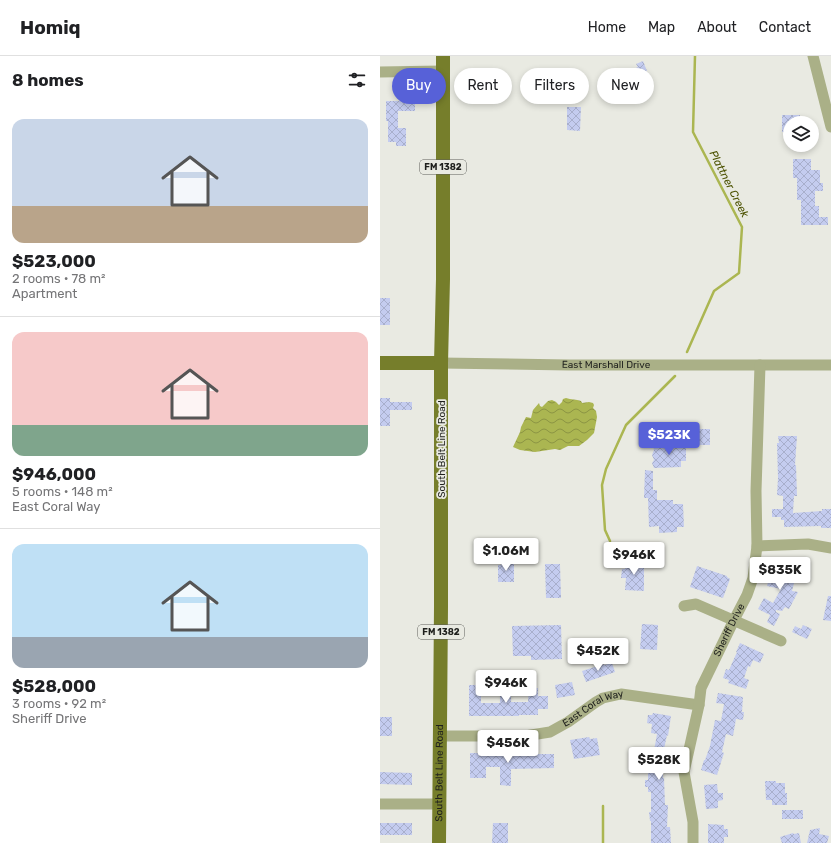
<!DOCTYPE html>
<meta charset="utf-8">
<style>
body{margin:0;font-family:Rubik,sans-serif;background:#f2f2f2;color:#202124;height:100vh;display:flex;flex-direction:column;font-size:15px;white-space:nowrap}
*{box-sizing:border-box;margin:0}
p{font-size:13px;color:#757577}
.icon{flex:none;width:22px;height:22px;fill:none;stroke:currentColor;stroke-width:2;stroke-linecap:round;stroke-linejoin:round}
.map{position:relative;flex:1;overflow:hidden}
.panel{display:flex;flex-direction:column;background:#fff;width:380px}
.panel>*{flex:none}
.banner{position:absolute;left:12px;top:12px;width:379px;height:36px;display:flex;gap:8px}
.fabs{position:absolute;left:403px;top:60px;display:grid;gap:8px}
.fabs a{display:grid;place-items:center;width:36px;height:36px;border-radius:50%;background:#fff;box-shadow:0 2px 6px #0003;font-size:20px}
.price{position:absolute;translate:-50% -34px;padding:0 9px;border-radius:4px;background:#fff;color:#222;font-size:13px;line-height:26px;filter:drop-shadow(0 1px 2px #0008)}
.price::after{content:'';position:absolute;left:50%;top:24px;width:12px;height:9px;margin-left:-6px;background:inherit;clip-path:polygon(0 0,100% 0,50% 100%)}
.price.on{background:#5761d8;color:#fff}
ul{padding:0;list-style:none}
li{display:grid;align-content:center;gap:8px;height:212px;padding:0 12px}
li+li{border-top:1px solid #e0e0e0}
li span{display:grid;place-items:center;height:124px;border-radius:12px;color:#555}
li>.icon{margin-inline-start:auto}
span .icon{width:72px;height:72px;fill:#fffc;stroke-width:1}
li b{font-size:17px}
h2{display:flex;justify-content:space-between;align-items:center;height:48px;padding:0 12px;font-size:17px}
.tag{padding:0 14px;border-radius:18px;background:#fff;box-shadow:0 2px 6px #0003;font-size:14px;line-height:36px}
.tag.on{background:#5761d8;color:#fff}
header{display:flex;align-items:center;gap:24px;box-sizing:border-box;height:56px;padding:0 20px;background:#fff;border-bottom:1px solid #e0e0e0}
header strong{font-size:19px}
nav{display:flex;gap:22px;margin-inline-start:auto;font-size:14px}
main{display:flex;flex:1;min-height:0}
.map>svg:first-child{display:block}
.water{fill:url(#water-waves)}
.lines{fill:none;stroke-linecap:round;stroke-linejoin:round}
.stream{stroke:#abb651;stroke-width:2.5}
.building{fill:url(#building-cross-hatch)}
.minor{stroke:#aab087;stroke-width:11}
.major{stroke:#767e2b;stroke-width:14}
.labels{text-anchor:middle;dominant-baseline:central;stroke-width:3.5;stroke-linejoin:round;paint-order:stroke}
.shield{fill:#e9eae2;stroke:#5c5d58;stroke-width:1}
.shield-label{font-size:9px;font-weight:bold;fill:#1f201d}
.street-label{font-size:10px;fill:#1f201d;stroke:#e9eae2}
.water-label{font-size:11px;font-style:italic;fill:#4c5202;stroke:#e9eae2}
</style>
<header>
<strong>Homiq</strong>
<nav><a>Home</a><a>Map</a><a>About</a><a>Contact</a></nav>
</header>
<main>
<section class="panel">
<h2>8 homes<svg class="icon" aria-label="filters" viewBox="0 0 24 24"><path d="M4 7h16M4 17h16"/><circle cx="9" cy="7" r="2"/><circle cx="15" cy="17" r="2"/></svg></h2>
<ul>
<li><span style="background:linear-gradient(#c9d6e8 70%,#b9a48a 0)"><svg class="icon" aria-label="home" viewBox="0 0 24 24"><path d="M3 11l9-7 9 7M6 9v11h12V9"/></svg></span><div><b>$523,000</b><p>2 rooms · 78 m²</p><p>Apartment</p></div></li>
<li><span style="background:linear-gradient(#f6c9c9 75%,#7fa58c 0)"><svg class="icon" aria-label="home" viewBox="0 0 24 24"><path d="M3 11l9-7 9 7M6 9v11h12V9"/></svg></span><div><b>$946,000</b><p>5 rooms · 148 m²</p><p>East Coral Way</p></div></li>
<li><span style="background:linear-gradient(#bfe0f5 75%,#9aa5b1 0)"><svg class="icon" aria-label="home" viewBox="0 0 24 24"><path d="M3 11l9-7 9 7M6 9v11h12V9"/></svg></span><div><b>$528,000</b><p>3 rooms · 92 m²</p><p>Sheriff Drive</p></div></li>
</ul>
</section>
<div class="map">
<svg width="451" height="787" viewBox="0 0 451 787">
<defs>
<pattern id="water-waves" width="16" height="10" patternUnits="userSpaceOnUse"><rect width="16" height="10" fill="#abb651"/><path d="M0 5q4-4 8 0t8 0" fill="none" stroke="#8b9443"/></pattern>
<pattern id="building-cross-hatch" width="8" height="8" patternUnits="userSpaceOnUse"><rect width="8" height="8" fill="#c4ccef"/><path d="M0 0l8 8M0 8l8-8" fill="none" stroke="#a8afcc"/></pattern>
</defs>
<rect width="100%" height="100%" fill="#e9eae2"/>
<path class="water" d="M 186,342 C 191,344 196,343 201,345 L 202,347 L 209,346 L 213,347 L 214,349 L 213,352 L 216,355 L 217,361 L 214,377 L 207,384 L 199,390 L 188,390 L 180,394 L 175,393 L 155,396 L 140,394 L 133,391 L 140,376 L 141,371 L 146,361 L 151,362 L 153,354 L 159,347 L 160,350 L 162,351 L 168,345 L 172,344 L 176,346 L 179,349 L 182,346 L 183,343 Z"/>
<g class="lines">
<g class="stream">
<path d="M 307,296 L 334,235 L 359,217 L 362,171 L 313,76 L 315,0"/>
<path d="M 230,485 L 225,474 L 222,429 L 226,413 L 246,369 L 295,320"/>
<path d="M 223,750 L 223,787"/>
</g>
</g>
<g class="building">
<path d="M 263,5 L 267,15 L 250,23 L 247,16 L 258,11 L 256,8 Z"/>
<path d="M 6,45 L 35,45 L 35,55 L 18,55 L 18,72 L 26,72 L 26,90 L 16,90 L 16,86 L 8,86 L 8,65 L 6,65 Z"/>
<path d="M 187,51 L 201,51 L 200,75 L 187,74 Z"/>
<path d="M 402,59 L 420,59 L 420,67 L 410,67 L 410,76 L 402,76 Z"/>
<path d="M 413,103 L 431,103 L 431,114 L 440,114 L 440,127 L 443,127 L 443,135 L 435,135 L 435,150 L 439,150 L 439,161 L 448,161 L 448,169 L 421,169 L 421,144 L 417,144 L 417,122 L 413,122 Z"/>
<rect x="0" y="242" width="10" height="27"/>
<path d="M 0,342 L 10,342 L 10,346 L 32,346 L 32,354 L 10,354 L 10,370 L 0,370 Z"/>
<rect x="315" y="373" width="15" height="16"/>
<path d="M 398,380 L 417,380 L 415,409 L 416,409 L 417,440 L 414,440 L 413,457 L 442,455 L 442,453 L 451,453 L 451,472 L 441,472 L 441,470 L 404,471 L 404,464 L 401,464 L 401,461 L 392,461 L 392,453 L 403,453 L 403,440 L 397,439 L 398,422 L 397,387 L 399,387 Z"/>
<path d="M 294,387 L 297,387 L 298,389 L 306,389 L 306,405 L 301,405 L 301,411 L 274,412 L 272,407 L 274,404 L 272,399 L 274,394 L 273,390 L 283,389 L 284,390 L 292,389 Z"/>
<path d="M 265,414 L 273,415 L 273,434 L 277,434 L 277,444 L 293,444 L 293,448 L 303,448 L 304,471 L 297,471 L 297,476 L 279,477 L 279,470 L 269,471 L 268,442 L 264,442 Z"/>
<path d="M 396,501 L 405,503 L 403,510 L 415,513 L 412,522 L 415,523 L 412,535 L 418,536 L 409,553 L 405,551 L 402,555 L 396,554 L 396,556 L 400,558 L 394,570 L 387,566 L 390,559 L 378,553 L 384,542 L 393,547 L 401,533 L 387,530 L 391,516 L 393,516 Z"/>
<path d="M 251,504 L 264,505 L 264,535 L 245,534 L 246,522 L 241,522 L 242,513 L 245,513 L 245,510 L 251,510 Z"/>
<path d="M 121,506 L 134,506 L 134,526 L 118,526 L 118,509 L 121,509 Z"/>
<path d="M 165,508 L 180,508 L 181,542 L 166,542 Z"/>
<path d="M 317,510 L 347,520 L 347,521 L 350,523 L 343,542 L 310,531 Z"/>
<path d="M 448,540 L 451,540 L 451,565 L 443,564 Z"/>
<path d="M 262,568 L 278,569 L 277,594 L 260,593 Z"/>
<path d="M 181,569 L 182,603 L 151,604 L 151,600 L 133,600 L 132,570 Z"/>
<path d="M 423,569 L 432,573 L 427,583 L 412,576 L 415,570 L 421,573 Z"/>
<path d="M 360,587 L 384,598 L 380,607 L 373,604 L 370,611 L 368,610 L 364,622 L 369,624 L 366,633 L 348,627 L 349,624 L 343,622 L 346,613 L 349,614 L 357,596 L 356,596 Z"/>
<path d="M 232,607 L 235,616 L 206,626 L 202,615 L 224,608 L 224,609 Z"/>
<path d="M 192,626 L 195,639 L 177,642 L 175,629 Z"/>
<path d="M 89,629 L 101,629 L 101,647 L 120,647 L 120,634 L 131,634 L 131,646 L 148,646 L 149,632 L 158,632 L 158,640 L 168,640 L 168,653 L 158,653 L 158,659 L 139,659 L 139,660 L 89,660 Z"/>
<path d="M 338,637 L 363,641 L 362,656 L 364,656 L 363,664 L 356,663 L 353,680 L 346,678 L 342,696 L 344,697 L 337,719 L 321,714 L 324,704 L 325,704 L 330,690 L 335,664 L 341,665 L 344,648 L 336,647 Z"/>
<path d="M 273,657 L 291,660 L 288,680 L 287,679 L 284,693 L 288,694 L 287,701 L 284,700 L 282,714 L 283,714 L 283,722 L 284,722 L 285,749 L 288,749 L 287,771 L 290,771 L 291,787 L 271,787 L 271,765 L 270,765 L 269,756 L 271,756 L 271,736 L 268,736 L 268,731 L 265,731 L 265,724 L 268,724 L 268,714 L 270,714 L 273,695 L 274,695 L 277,678 L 271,677 L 272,668 L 267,667 L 268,659 L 272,659 Z"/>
<rect x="0" y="661" width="12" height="19"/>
<path d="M 209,681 L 210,683 L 217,682 L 220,699 L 194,703 L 190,684 Z"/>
<path d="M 120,696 L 142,697 L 142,698 L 174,698 L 174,712 L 131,713 L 131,730 L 120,729 L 120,711 L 106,711 L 106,722 L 90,722 L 90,697 L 120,697 Z"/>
<path d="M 0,716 L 32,717 L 32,729 L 0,728 Z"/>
<path d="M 385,725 L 396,725 L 396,727 L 405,727 L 405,737 L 407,737 L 407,749 L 392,749 L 392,744 L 386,744 Z"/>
<path d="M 337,728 L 338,737 L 343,737 L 343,744 L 338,745 L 338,752 L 326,753 L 324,729 Z"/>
<rect x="402" y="754" width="21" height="9"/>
<rect x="0" y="767" width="32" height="12"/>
<path d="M 113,767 L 128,767 L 128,787 L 112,787 Z"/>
<path d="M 328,768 L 344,769 L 344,773 L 348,773 L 348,781 L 344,781 L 344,787 L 328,787 Z"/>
<path d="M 440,772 L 439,778 L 449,780 L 447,787 L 427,787 L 430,774 Z"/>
<path d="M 413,777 L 414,778 L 419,777 L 421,787 L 402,787 L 400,781 Z"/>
</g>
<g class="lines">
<g class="minor">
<path d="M 433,0 L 451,71"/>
<path d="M 0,16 L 63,15"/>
<path id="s1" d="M 61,307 L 189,309 L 451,309"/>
<path d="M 377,490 L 428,488 L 451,492"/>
<path d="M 304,550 L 316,548 L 401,585"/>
<path id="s2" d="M 60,680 L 145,680 L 170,676 L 188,666 L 216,646 L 223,642 L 241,638 L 319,649"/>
<path d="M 0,748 L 60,748"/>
<path id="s3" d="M 313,787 L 313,766 L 304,716 L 319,649 L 321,632 L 354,564 L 367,539 L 373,522 L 377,490 L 376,435 L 380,309"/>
</g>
<g class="major">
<path d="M 0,307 L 61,307"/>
<path id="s4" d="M 59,787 L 61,551 L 61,307 L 63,223 L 63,0"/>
</g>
</g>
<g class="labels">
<g class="shield">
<rect x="40" y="104" width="46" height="14" rx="3"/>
<rect x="38" y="569" width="46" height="14" rx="3"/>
</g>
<g class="shield-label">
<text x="63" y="111">FM 1382</text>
<text x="61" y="576">FM 1382</text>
</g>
<g class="street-label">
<text stroke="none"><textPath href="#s1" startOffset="165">East Marshall Drive</textPath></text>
<text transform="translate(62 393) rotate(-90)">South Belt Line Road</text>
<text stroke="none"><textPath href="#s3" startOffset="222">Sheriff Drive</textPath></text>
<text stroke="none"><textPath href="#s2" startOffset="160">East Coral Way</textPath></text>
<text stroke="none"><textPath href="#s4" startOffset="70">South Belt Line Road</textPath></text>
</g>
<g class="water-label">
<text transform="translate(349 128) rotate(63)">Plattner Creek</text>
</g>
</g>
</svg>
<div class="fabs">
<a><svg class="icon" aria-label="layers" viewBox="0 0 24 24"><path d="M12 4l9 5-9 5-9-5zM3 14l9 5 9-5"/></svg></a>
</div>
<b class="price on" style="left:289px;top:400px">$523K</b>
<b class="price" style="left:126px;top:516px">$1.06M</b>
<b class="price" style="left:254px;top:520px">$946K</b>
<b class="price" style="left:400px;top:535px">$835K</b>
<b class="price" style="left:218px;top:616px">$452K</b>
<b class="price" style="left:126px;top:648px">$946K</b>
<b class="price" style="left:128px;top:708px">$456K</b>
<b class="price" style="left:279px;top:725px">$528K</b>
<div class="banner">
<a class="tag on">Buy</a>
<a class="tag">Rent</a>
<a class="tag">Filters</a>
<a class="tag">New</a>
</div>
</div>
</main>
